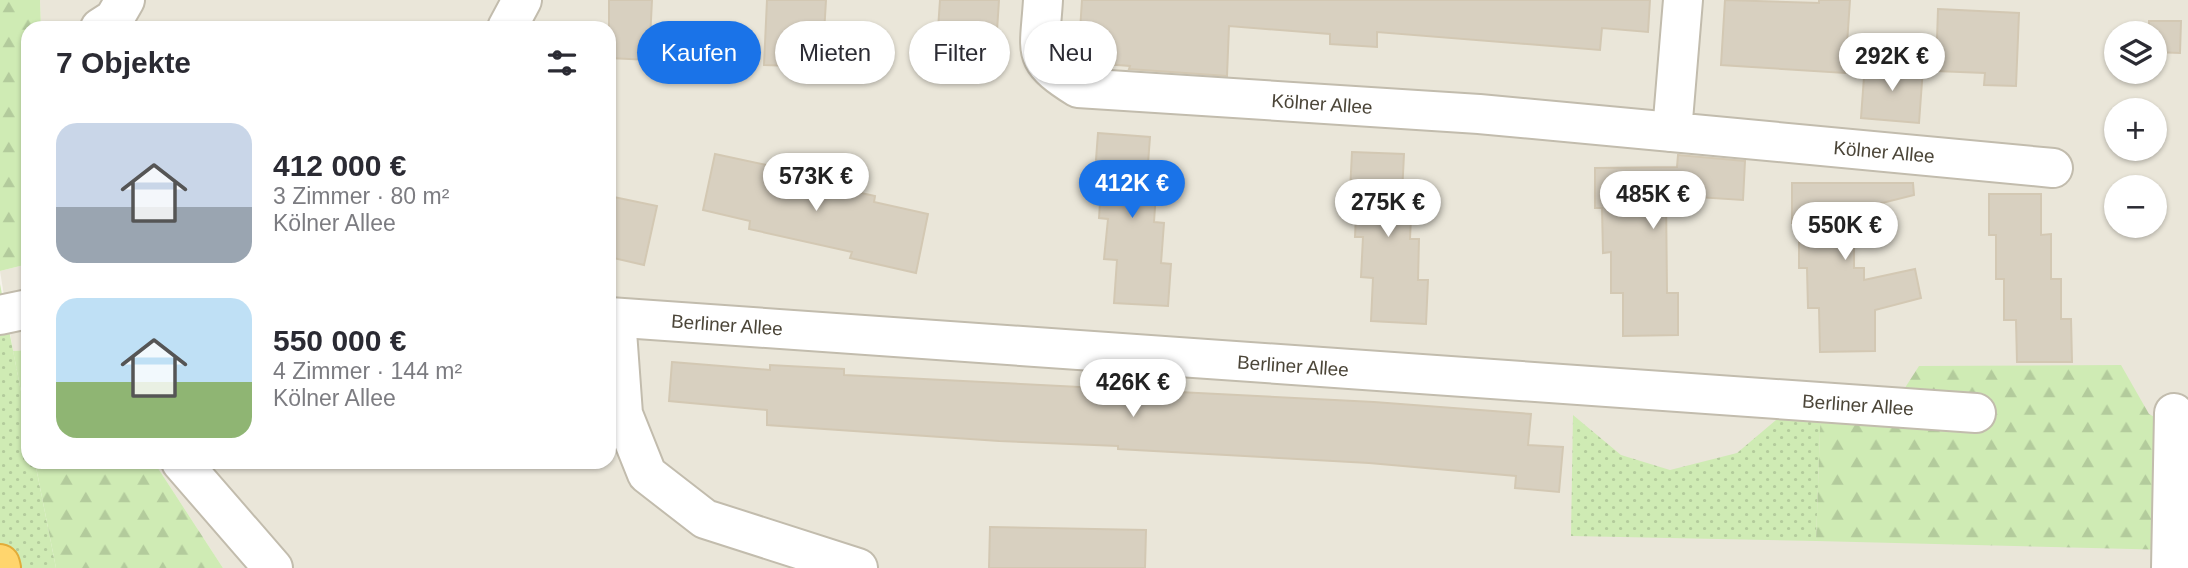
<!DOCTYPE html>
<html lang="de">
<meta charset="utf-8">
<style>
body{margin:0;font-family:Arial,sans-serif;background:#f2f2f3;color:#2b2b33;height:100vh;display:flex;flex-direction:column;font-size:26px;white-space:nowrap}
*{box-sizing:border-box;margin:0}
p{font-size:23px;color:#7c7c81}
.icon{flex:none;width:38px;height:38px;fill:none;stroke:currentColor;stroke-width:2;stroke-linecap:round;stroke-linejoin:round}
.map{position:relative;flex:1;overflow:hidden}
.panel{position:absolute;left:21px;top:21px;width:595px;height:448px;display:flex;flex-direction:column;background:#fff;border-radius:21px;box-shadow:0 2px 5px #0004}
.panel>*{flex:none}
.top-card{position:absolute;left:637px;top:21px;width:665px;height:63px;display:flex;gap:14px}
.fabs{position:absolute;left:2104px;top:21px;display:grid;gap:14px}
.fabs a{display:grid;place-items:center;width:63px;height:63px;border-radius:50%;background:#fff;box-shadow:0 2px 5px #0004;font-size:35px}
.price{position:absolute;translate:-50% -60px;padding:0 16px;border-radius:24px;background:#fff;color:#222;font-size:23px;line-height:46px;filter:drop-shadow(0 2px 4px #0008)}
.price::after{content:'';position:absolute;left:50%;top:42px;width:21px;height:16px;margin-left:-10px;background:inherit;clip-path:polygon(0 0,100% 0,50% 100%)}
.price.on{background:#1a73e8;color:#fff}
ul{padding:0;list-style:none}
li{display:flex;align-items:center;gap:21px;height:175px;padding:0 35px}
li span{display:grid;place-items:center;flex:none;width:196px;height:140px;border-radius:21px;color:#555}
li>.icon{margin-inline-start:auto}
span .icon{width:84px;height:84px;fill:#fffc;stroke-width:1}
li b{font-size:30px}
h2{display:flex;justify-content:space-between;align-items:center;height:84px;padding:0 35px;font-size:30px}
.pill{padding:0 24px;border-radius:32px;background:#fff;box-shadow:0 2px 5px #0004;font-size:24px;line-height:63px}
.pill.on{background:#1a73e8;color:#fff}
.map>svg:first-child{display:block}
.residential{fill:#eae6d9;fill-rule:evenodd}
.grass{fill:url(#grass-dots)}
.forest{fill:url(#forest-firs)}
.building{fill:#d8d0c0;stroke:#d3c8b3;stroke-width:2}
.lines{fill:none;stroke-linecap:round;stroke-linejoin:round}
.minor-casing{stroke:#c2bcad;stroke-width:42}
.highway-casing{stroke:#e2ac39;stroke-width:42}
.minor{stroke:#fff;stroke-width:38}
.highway{stroke:#ffd56d;stroke-width:38}
.labels{text-anchor:middle;dominant-baseline:central;stroke-width:5;stroke-linejoin:round;paint-order:stroke}
.street-label{font-size:19px;fill:#4b4538;stroke:#fff}
</style>
<div class="map">
<svg width="2188" height="568" viewBox="0 0 2188 568">
<defs>
<pattern id="grass-dots" width="8" height="8" patternUnits="userSpaceOnUse" patternTransform="scale(1.75)"><rect width="8" height="8" fill="#cfebb4"/><path d="M2 2h.1M6 6h.1" fill="none" stroke="#b3cb9c" stroke-width="1.8" stroke-linecap="round"/></pattern>
<pattern id="forest-firs" width="22" height="20" patternUnits="userSpaceOnUse" patternTransform="scale(1.75)"><rect width="22" height="20" fill="#cfebb4"/><path d="M5 1l3.5 6h-7zM16 11l3.5 6h-7z" fill="#b3cb9c"/></pattern>
</defs>
<rect width="100%" height="100%" fill="#f6f3eb"/>
<g class="residential">
<path d="M 40,0 L 2188,0 L 2188,568 L 223,568 L 154,462 L 609,462 L 609,28 L 41,28 ZM 2116,33 L 2154,33 L 2154,72 L 2116,72 ZM 2116,110 L 2154,110 L 2154,149 L 2116,149 ZM 2116,187 L 2154,187 L 2154,226 L 2116,226 Z"/>
<path d="M 28,264 L 28,350 L 13,351 L 0,271 Z"/>
</g>
<g class="grass">
<path d="M 0,284 L 28,427 L 28,462 L 35,462 L 56,568 L 0,568 Z"/>
<path d="M 1821,403 L 1816,541 L 1571,536 L 1573,415 L 1621,455 L 1670,470 L 1737,453 L 1776,420 Z"/>
</g>
<g class="forest">
<path d="M 0,0 L 40,0 L 41,28 L 28,28 L 28,264 L 0,271 Z"/>
<path d="M 28,350 L 28,427 L 13,351 Z"/>
<path d="M 2121,365 L 2149,414 L 2174,428 L 2171,550 L 1816,541 L 1821,403 L 1892,408 L 1919,366 Z"/>
<path d="M 35,462 L 154,462 L 223,568 L 56,568 Z"/>
</g>
<g class="building">
<path d="M 609,0 L 652,0 L 649,60 L 609,58 Z"/>
<path d="M 767,0 L 826,0 L 822,67 L 764,65 Z"/>
<path d="M 940,0 L 999,0 L 994,77 L 935,73 Z"/>
<path d="M 1082,0 L 1650,0 L 1648,32 L 1602,28 L 1600,50 L 1377,32 L 1377,47 L 1330,44 L 1330,34 L 1229,26 L 1227,76 L 1129,69 L 1130,66 L 1078,62 Z"/>
<path d="M 1725,0 L 1819,3 L 1819,0 L 1850,0 L 1845,73 L 1721,65 Z"/>
<path d="M 1938,9 L 2019,13 L 2016,86 L 1984,85 L 1985,73 L 1936,71 Z"/>
<path d="M 2149,21 L 2181,21 L 2180,53 L 2154,52 L 2154,33 L 2149,33 Z"/>
<path d="M 1865,63 L 1923,68 L 1919,123 L 1861,118 Z"/>
<path d="M 1098,133 L 1150,137 L 1147,177 L 1157,177 L 1154,222 L 1164,223 L 1161,263 L 1171,264 L 1168,306 L 1114,303 L 1117,260 L 1104,259 L 1108,219 L 1099,218 L 1102,174 L 1095,173 Z"/>
<path d="M 1352,152 L 1404,154 L 1402,194 L 1412,194 L 1410,239 L 1419,239 L 1418,280 L 1428,280 L 1426,324 L 1371,321 L 1373,278 L 1361,277 L 1363,237 L 1355,237 L 1357,192 L 1350,192 Z"/>
<path d="M 715,154 L 776,167 L 774,174 L 875,196 L 874,202 L 928,214 L 916,273 L 850,258 L 852,252 L 749,229 L 750,221 L 703,210 Z"/>
<path d="M 1678,155 L 1745,161 L 1743,200 L 1666,195 L 1667,293 L 1678,293 L 1678,335 L 1623,336 L 1623,293 L 1611,293 L 1611,252 L 1603,253 L 1602,208 L 1595,208 L 1595,168 L 1677,167 Z"/>
<path d="M 1792,183 L 1913,183 L 1914,195 L 1854,210 L 1854,268 L 1864,268 L 1864,280 L 1915,269 L 1921,298 L 1875,310 L 1875,351 L 1820,352 L 1819,308 L 1808,308 L 1807,268 L 1799,268 L 1799,223 L 1792,223 Z"/>
<path d="M 1989,194 L 2041,194 L 2041,235 L 2051,234 L 2051,279 L 2061,279 L 2061,319 L 2071,319 L 2072,362 L 2017,362 L 2016,320 L 2004,320 L 2004,279 L 1996,279 L 1996,235 L 1989,235 Z"/>
<path d="M 609,196 L 657,206 L 644,265 L 609,257 Z"/>
<path d="M 672,362 L 770,370 L 770,365 L 844,369 L 844,375 L 1374,402 L 1531,414 L 1528,445 L 1563,447 L 1559,492 L 1515,488 L 1516,476 L 1369,463 L 1118,449 L 1118,446 L 999,441 L 767,425 L 767,410 L 669,401 Z"/>
<path d="M 990,527 L 1146,530 L 1145,568 L 989,568 Z"/>
</g>
<g class="lines">
<g class="minor-casing">
<g id="minor">
<path d="M 1043,0 C 1040,53 1030,58 1078,88 L 1479,114 L 1672,132"/>
<path d="M 1683,0 L 1672,132 L 2053,168"/>
<path d="M 100,28 L 114,19 L 125,0"/>
<path d="M 507,28 L 522,0"/>
<path d="M 0,315 L 28,309"/>
<path d="M 609,317 L 1976,413"/>
<path d="M 616,318 L 623,414 L 647,474 L 705,519 L 858,568"/>
<path d="M 181,462 L 273,568"/>
<path d="M 2171,568 L 2174,413"/>
</g>
</g>
<g class="highway-casing">
<path id="highway" d="M 0,564 L 1,568"/>
</g>
<use href="#minor" class="minor"/>
<use href="#highway" class="highway"/>
</g>
<g class="labels">
<g class="street-label">
<text transform="translate(1322 104) rotate(4)">Kölner Allee</text>
<text transform="translate(1884 152) rotate(5)">Kölner Allee</text>
<text transform="translate(727 325) rotate(4)">Berliner Allee</text>
<text transform="translate(1293 366) rotate(4)">Berliner Allee</text>
<text transform="translate(1858 405) rotate(4)">Berliner Allee</text>
</g>
</g>
</svg>
<div class="fabs">
<a><svg class="icon" aria-label="layers" viewBox="0 0 24 24"><path d="M12 4l9 5-9 5-9-5zM3 14l9 5 9-5"/></svg></a>
<a>+</a>
<a>−</a>
</div>
<b class="price" style="left:1892px;top:93px">292K €</b>
<b class="price" style="left:816px;top:213px">573K €</b>
<b class="price on" style="left:1132px;top:220px">412K €</b>
<b class="price" style="left:1653px;top:231px">485K €</b>
<b class="price" style="left:1388px;top:239px">275K €</b>
<b class="price" style="left:1845px;top:262px">550K €</b>
<b class="price" style="left:1133px;top:419px">426K €</b>
<div class="top-card">
<a class="pill on">Kaufen</a>
<a class="pill">Mieten</a>
<a class="pill">Filter</a>
<a class="pill">Neu</a>
</div>
<section class="panel">
<h2>7 Objekte<svg class="icon" aria-label="filters" viewBox="0 0 24 24"><path d="M4 7h16M4 17h16"/><circle cx="9" cy="7" r="2"/><circle cx="15" cy="17" r="2"/></svg></h2>
<ul>
<li><span style="background:linear-gradient(#c9d6e8 60%,#9aa5b1 0)"><svg class="icon" aria-label="home" viewBox="0 0 24 24"><path d="M3 11l9-7 9 7M6 9v11h12V9"/></svg></span><div><b>412 000 €</b><p>3 Zimmer · 80 m²</p><p>Kölner Allee</p></div></li>
<li><span style="background:linear-gradient(#bfe0f5 60%,#8fb573 0)"><svg class="icon" aria-label="home" viewBox="0 0 24 24"><path d="M3 11l9-7 9 7M6 9v11h12V9"/></svg></span><div><b>550 000 €</b><p>4 Zimmer · 144 m²</p><p>Kölner Allee</p></div></li>
</ul>
</section>
</div>
